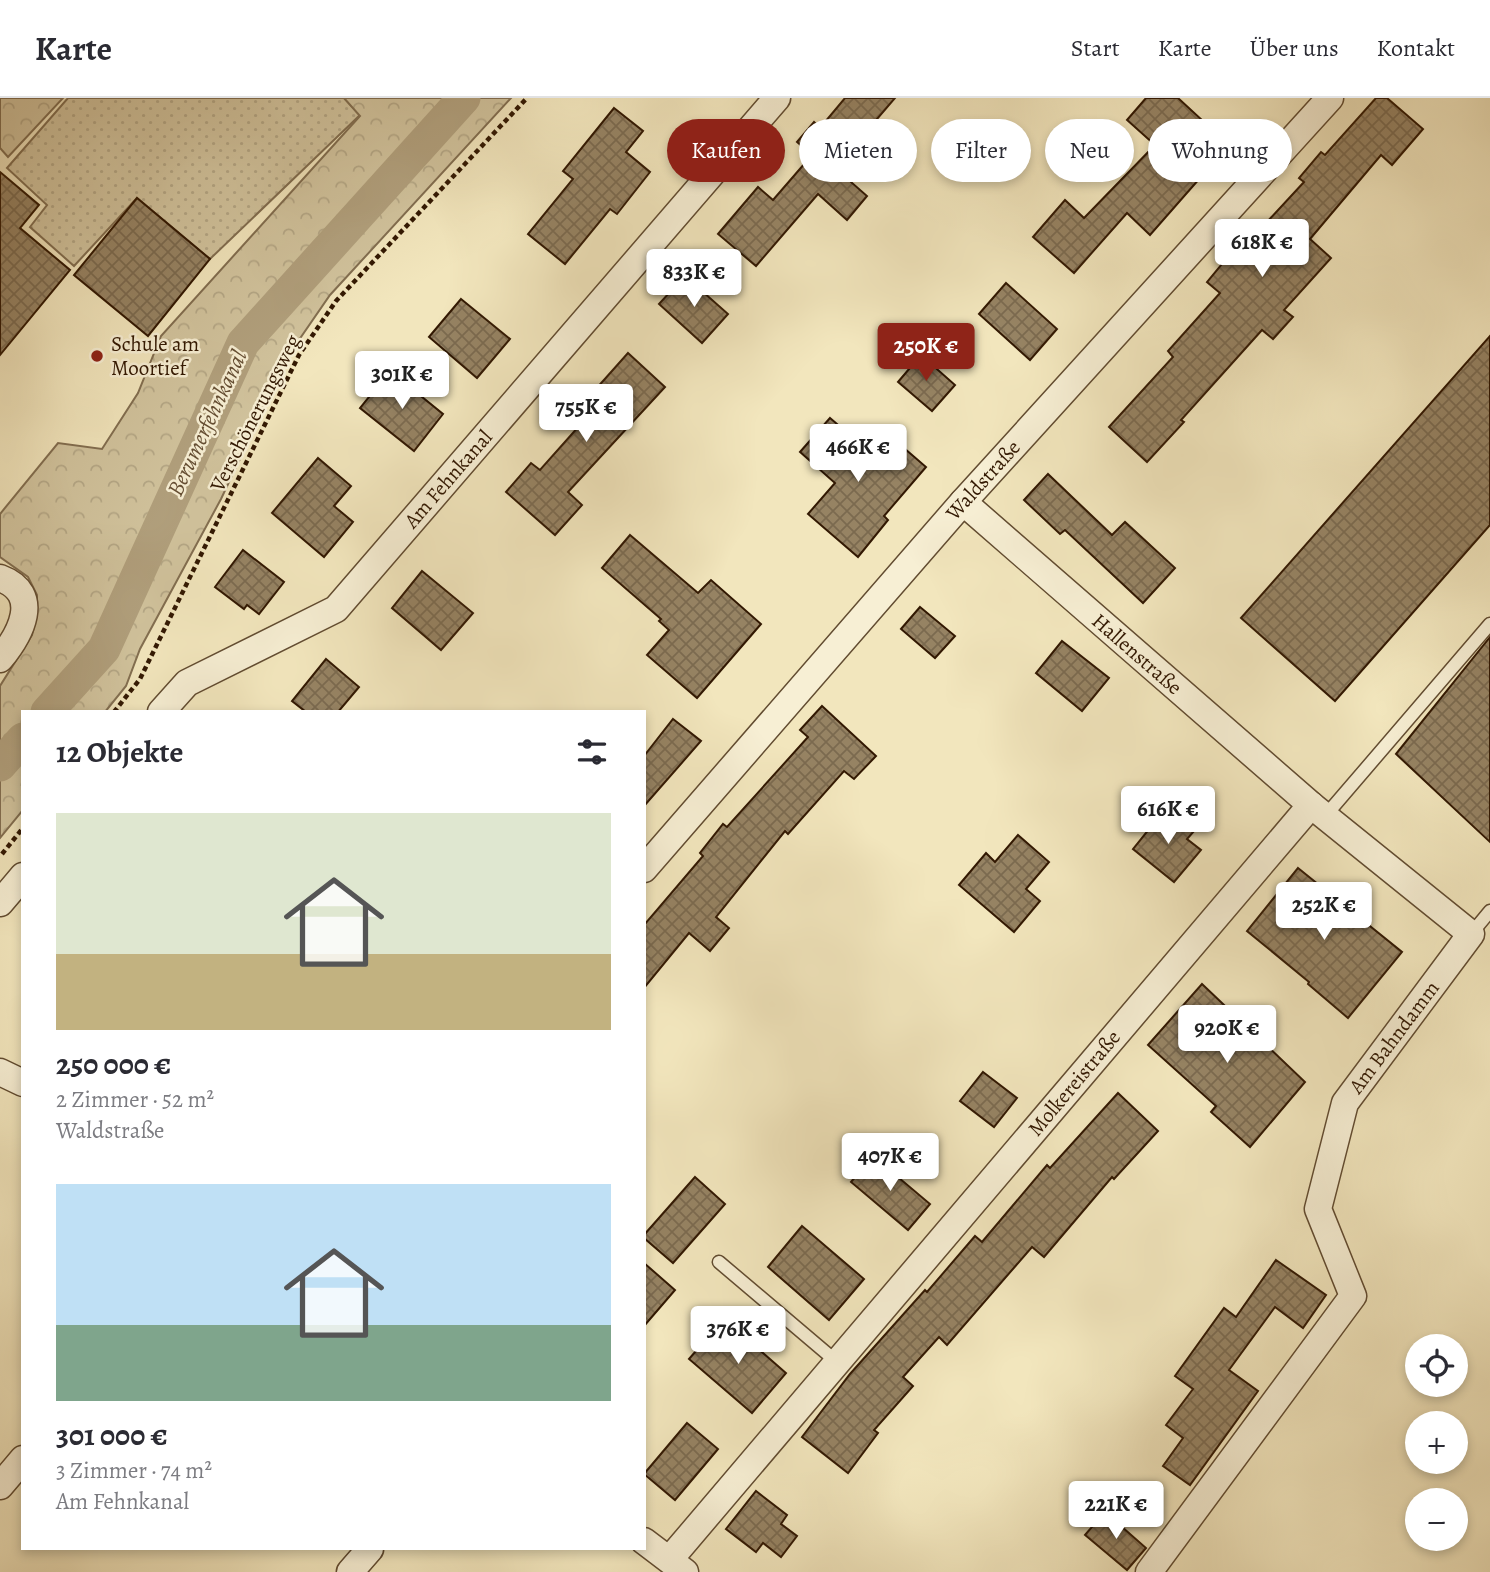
<!DOCTYPE html>
<html lang="de">
<meta charset="utf-8">
<style>
body{margin:0;font-family:Alegreya,serif;background:#f2f2f3;color:#2b2b33;height:100vh;display:flex;flex-direction:column;font-size:26px;white-space:nowrap}
*{box-sizing:border-box;margin:0}
p{font-size:23px;color:#7c7c81}
.icon{flex:none;width:38px;height:38px;fill:none;stroke:currentColor;stroke-width:2;stroke-linecap:round;stroke-linejoin:round}
.map{position:relative;flex:1;overflow:hidden}
.panel{position:absolute;left:21px;top:612px;width:625px;height:840px;display:flex;flex-direction:column;background:#fff;border-radius:0px;box-shadow:0 4px 10px #0003}
.panel>*{flex:none}
.guide{position:absolute;left:667px;top:21px;width:665px;height:63px;display:flex;gap:14px}
.buttons{position:absolute;left:1405px;top:1236px;display:grid;gap:14px}
.buttons a{display:grid;place-items:center;width:63px;height:63px;border-radius:50%;background:#fff;box-shadow:0 4px 10px #0003;font-size:35px}
.price{position:absolute;translate:-50% -60px;padding:0 16px;border-radius:7px;background:#fff;color:#222;font-size:23px;line-height:46px;filter:drop-shadow(0 2px 4px #0008)}
.price::after{content:'';position:absolute;left:50%;top:42px;width:21px;height:16px;margin-left:-10px;background:inherit;clip-path:polygon(0 0,100% 0,50% 100%)}
.price.current{background:#8f2418;color:#fff}
ul{padding:0;list-style:none}
li{display:grid;align-content:center;gap:14px;height:371px;padding:0 35px}
li span{display:grid;place-items:center;height:217px;border-radius:0px;color:#555}
li>.icon{margin-inline-start:auto}
span .icon{width:126px;height:126px;fill:#fffc;stroke-width:1}
li b{font-size:30px}
h2{display:flex;justify-content:space-between;align-items:center;height:84px;padding:0 35px;font-size:30px}
.pill{padding:0 24px;border-radius:32px;background:#fff;box-shadow:0 4px 10px #0003;font-size:24px;line-height:63px}
.pill.current{background:#8f2418;color:#fff}
header{display:flex;align-items:center;gap:42px;box-sizing:border-box;height:98px;padding:0 35px;background:#fff;border-bottom:2px solid #e1e1e2}
header strong{font-size:33px}
nav{display:flex;gap:38px;margin-inline-start:auto;font-size:24px}
.map>svg:first-child{display:block}
.grass{fill:url(#grass-dots);stroke:#826e50;stroke-width:2}
.forest{fill:url(#forest-crowns);stroke:#826e50;stroke-width:2}
.lines{fill:none;stroke-linecap:round;stroke-linejoin:round}
.canal{stroke:#b1a07d;stroke-width:33}
.building{fill:url(#building-cross-hatch);stroke:#321802;stroke-width:2}
.lane-casing{stroke:#624c31;stroke-width:15}
.street-casing{stroke:#624c31;stroke-width:29}
.path{stroke:#321802;stroke-width:4.5;stroke-dasharray:5 3.5;stroke-linecap:butt}
.lane{stroke:#f7efd4;stroke-width:12}
.street{stroke:#f7efd4;stroke-width:26}
.poi-dot{fill:#8f2418;stroke:#f7efd4;stroke-width:2.5}
.labels{text-anchor:middle;dominant-baseline:central;stroke-width:5;stroke-linejoin:round;paint-order:stroke}
.poi-label{font-size:21px;fill:#321802;stroke:#f7efd4;text-anchor:start}
.street-label{font-size:21px;fill:#321802;stroke:#f7efd4}
.water-label{font-size:23px;font-style:italic;fill:#654e33;stroke:#f7efd4}
</style>
<header>
<strong>Karte</strong>
<nav><a>Start</a><a>Karte</a><a>Über uns</a><a>Kontakt</a></nav>
</header>
<div class="map">
<svg width="1490" height="1474" viewBox="0 0 1490 1474">
<defs>
<pattern id="grass-dots" width="8" height="8" patternUnits="userSpaceOnUse" patternTransform="scale(1.75)"><rect width="8" height="8" fill="#d1c39d"/><path d="M2 2h.1M6 6h.1" fill="none" stroke="#b4a786" stroke-width="1.8" stroke-linecap="round"/></pattern>
<pattern id="forest-crowns" width="20" height="18" patternUnits="userSpaceOnUse" patternTransform="scale(1.75)"><rect width="20" height="18" fill="#d1c39d"/><path d="M2 6a3 3 0 1 1 6 0M12 15a3 3 0 1 1 6 0" fill="none" stroke="#b4a786"/></pattern>
<pattern id="building-cross-hatch" width="8" height="8" patternUnits="userSpaceOnUse" patternTransform="scale(1.75)"><rect width="8" height="8" fill="#968363"/><path d="M0 0l8 8M0 8l8-8" fill="none" stroke="#7b6a4f"/></pattern>
</defs>
<rect width="100%" height="100%" fill="#f2e6bd"/>
<filter id="stains"><feTurbulence type="fractalNoise" baseFrequency=".00286" numOctaves="4"/><feColorMatrix values="0 0 0 0 .2 0 0 0 0 .09 0 0 0 0 .02 0 0 0 .5 -.17"/></filter>
<radialGradient id="worn" r=".72"><stop offset=".6" stop-color="#630" stop-opacity="0"/><stop offset="1" stop-color="#630" stop-opacity=".3"/></radialGradient>
<path class="grass" d="M 68,0 L 344,0 L 360,17 L 210,161 L 137,100 L 74,168 L 30,129 L 47,107 L 7,70 Z"/>
<g class="forest">
<path d="M 0,0 L 63,0 L 8,59 L 0,50 Z"/>
<path d="M 344,0 L 511,0 L 330,197 L 290,255 L 221,401 L 140,551 L 126,588 L 105,614 L 23,614 L 23,712 L 0,740 L 0,588 L 32,537 L 37,516 L 37,497 L 28,479 L 0,459 L 0,416 L 58,345 L 102,351 L 138,295 L 161,238 L 360,18 Z"/>
</g>
<g class="lines">
<g class="canal">
<path d="M 47,614 L 104,551 L 243,245 L 464,0"/>
<path d="M 0,667 L 23,641"/>
</g>
</g>
<g class="building">
<path d="M 845,0 L 895,0 L 835,70 L 867,98 L 847,122 L 818,96 L 756,168 L 718,136 L 758,89 L 773,102 L 812,57 L 797,44 L 814,24 L 820,30 Z"/>
<path d="M 1146,0 L 1178,0 L 1229,47 L 1150,137 L 1127,115 L 1074,175 L 1033,139 L 1065,102 L 1084,120 L 1155,47 L 1127,22 Z"/>
<path d="M 1376,0 L 1387,0 L 1423,31 L 1392,67 L 1381,57 L 1310,141 L 1331,160 L 1284,212 L 1293,219 L 1273,241 L 1262,232 L 1181,322 L 1184,324 L 1147,364 L 1109,329 L 1173,259 L 1168,253 L 1220,195 L 1207,184 L 1226,161 L 1230,164 L 1304,84 L 1299,80 L 1321,54 L 1325,57 Z"/>
<path d="M 614,10 L 643,33 L 626,54 L 650,74 L 617,116 L 610,111 L 565,166 L 528,136 L 573,81 L 563,73 Z"/>
<path d="M 0,74 L 39,107 L 20,130 L 70,172 L 0,257 Z"/>
<path d="M 137,100 L 210,161 L 148,238 L 74,177 Z"/>
<path d="M 685,178 L 728,216 L 702,245 L 659,206 Z"/>
<path d="M 1006,185 L 1057,231 L 1030,262 L 979,216 Z"/>
<path d="M 461,201 L 510,241 L 477,280 L 429,239 Z"/>
<path d="M 1490,238 L 1490,427 L 1335,603 L 1241,520 Z"/>
<path d="M 628,255 L 665,289 L 568,394 L 582,407 L 555,437 L 506,394 L 531,365 L 540,372 L 588,318 L 579,310 Z"/>
<path d="M 921,257 L 955,287 L 932,313 L 898,284 Z"/>
<path d="M 390,273 L 443,316 L 414,353 L 360,310 Z"/>
<path d="M 830,320 L 873,357 L 890,338 L 926,369 L 884,418 L 888,422 L 858,459 L 808,416 L 835,385 L 800,354 Z"/>
<path d="M 318,360 L 351,388 L 334,408 L 353,424 L 324,459 L 272,415 Z"/>
<path d="M 1048,376 L 1112,437 L 1125,424 L 1175,470 L 1143,505 L 1065,432 L 1060,436 L 1024,402 Z"/>
<path d="M 630,437 L 698,495 L 711,482 L 761,526 L 697,600 L 647,557 L 669,532 L 659,523 L 661,521 L 602,470 Z"/>
<path d="M 243,452 L 284,484 L 259,516 L 247,507 L 244,511 L 215,489 Z"/>
<path d="M 422,473 L 473,515 L 441,552 L 392,510 Z"/>
<path d="M 920,509 L 955,538 L 935,560 L 901,531 Z"/>
<path d="M 1490,539 L 1490,744 L 1396,656 Z"/>
<path d="M 1062,543 L 1109,580 L 1082,613 L 1036,575 Z"/>
<path d="M 326,561 L 359,589 L 338,614 L 306,614 L 292,603 Z"/>
<path d="M 822,608 L 876,658 L 854,681 L 844,673 L 788,736 L 785,733 L 716,819 L 729,830 L 710,853 L 689,835 L 644,890 L 644,827 L 703,758 L 700,755 L 723,726 L 727,729 L 808,639 L 800,632 Z"/>
<path d="M 673,621 L 701,643 L 644,708 L 644,658 Z"/>
<path d="M 1166,710 L 1194,733 L 1187,741 L 1201,752 L 1174,784 L 1133,751 Z"/>
<path d="M 1018,737 L 1049,764 L 1026,791 L 1040,803 L 1014,834 L 959,787 L 986,755 L 995,764 Z"/>
<path d="M 1298,770 L 1402,854 L 1348,920 L 1308,886 L 1309,884 L 1247,833 Z"/>
<path d="M 1202,886 L 1305,984 L 1250,1049 L 1211,1014 L 1216,1008 L 1148,947 Z"/>
<path d="M 983,974 L 1017,1000 L 994,1029 L 960,1003 Z"/>
<path d="M 1118,995 L 1158,1033 L 1114,1081 L 1112,1079 L 1044,1159 L 1032,1149 L 947,1247 L 939,1239 L 903,1279 L 913,1288 L 874,1332 L 878,1335 L 848,1375 L 802,1339 L 850,1276 L 925,1192 L 927,1194 L 975,1138 L 982,1144 L 1047,1067 L 1050,1070 Z"/>
<path d="M 873,1058 L 930,1106 L 908,1132 L 851,1084 Z"/>
<path d="M 695,1079 L 725,1106 L 673,1165 L 644,1140 L 644,1137 Z"/>
<path d="M 802,1128 L 864,1181 L 829,1222 L 768,1169 Z"/>
<path d="M 1276,1162 L 1326,1197 L 1303,1230 L 1275,1209 L 1229,1272 L 1258,1293 L 1190,1387 L 1163,1368 L 1183,1340 L 1166,1327 L 1193,1291 L 1175,1278 L 1224,1210 L 1236,1219 Z"/>
<path d="M 644,1165 L 675,1192 L 644,1228 Z"/>
<path d="M 724,1221 L 786,1275 L 752,1315 L 689,1261 Z"/>
<path d="M 687,1325 L 718,1351 L 675,1402 L 644,1376 Z"/>
<path d="M 756,1393 L 787,1417 L 781,1426 L 797,1438 L 781,1459 L 763,1445 L 756,1454 L 726,1431 Z"/>
<path d="M 1105,1414 L 1146,1450 L 1127,1472 L 1085,1437 Z"/>
</g>
<g class="lines">
<g class="lane-casing">
<g id="lane">
<path d="M 1326,717 L 1490,526"/>
<path d="M 1471,836 L 1490,813"/>
<path d="M 719,1164 L 837,1264"/>
</g>
</g>
<g class="street-casing">
<g id="street">
<path d="M 963,404 L 1311,707 L 1471,836 L 1345,1005 L 1318,1111 L 1353,1198 L 1149,1474"/>
<path d="M 0,480 C 43,496 20,537 0,561"/>
<path d="M 161,614 L 187,585 L 336,511 L 777,0"/>
<path d="M 644,771 L 963,404 L 1330,0"/>
<path d="M 0,805 L 23,778"/>
<path d="M 0,974 L 23,985"/>
<path d="M 0,1388 L 23,1361"/>
<path d="M 644,1443 L 685,1474"/>
<path d="M 670,1461 L 1311,707"/>
<path d="M 350,1474 L 370,1451"/>
</g>
</g>
<g class="path">
<path d="M 114,614 L 140,581 L 299,257 L 336,203 L 527,0"/>
<path d="M 2,756 L 23,730"/>
</g>
<use href="#lane" class="lane"/>
<use href="#street" class="street"/>
</g>
<circle class="poi-dot" cx="97" cy="258" r="7"/>
<g class="labels">
<g class="poi-label">
<text x="111" y="246">Schule am<tspan x="111" dy="24">Moortief</tspan></text>
</g>
<g class="street-label">
<text transform="translate(255 315) rotate(-63)">Verschönerungsweg</text>
<text transform="translate(448 381) rotate(-49)">Am Fehnkanal</text>
<text transform="translate(983 382) rotate(-48)">Waldstraße</text>
<text transform="translate(1137 556) rotate(41)">Hallenstraße</text>
<text transform="translate(1394 939) rotate(-53)">Am Bahndamm</text>
<text transform="translate(1074 985) rotate(-50)">Molkereistraße</text>
</g>
<g class="water-label">
<text transform="translate(207 325) rotate(-65)">Berumerfehnkanal</text>
</g>
</g>
<rect width="100%" height="100%" filter="url(#stains)"/>
<rect width="100%" height="100%" fill="url(#worn)"/>
</svg>
<div class="buttons">
<a><svg class="icon" aria-label="locate" viewBox="0 0 24 24"><circle cx="12" cy="12" r="6"/><path d="M12 2v4M12 18v4M2 12h4M18 12h4"/></svg></a>
<a>+</a>
<a>−</a>
</div>
<b class="price" style="left:1262px;top:181px">618K €</b>
<b class="price" style="left:694px;top:211px">833K €</b>
<b class="price current" style="left:926px;top:285px">250K €</b>
<b class="price" style="left:402px;top:313px">301K €</b>
<b class="price" style="left:586px;top:346px">755K €</b>
<b class="price" style="left:858px;top:386px">466K €</b>
<b class="price" style="left:1168px;top:748px">616K €</b>
<b class="price" style="left:1324px;top:844px">252K €</b>
<b class="price" style="left:1227px;top:967px">920K €</b>
<b class="price" style="left:890px;top:1095px">407K €</b>
<b class="price" style="left:738px;top:1268px">376K €</b>
<b class="price" style="left:1116px;top:1443px">221K €</b>
<div class="guide">
<a class="pill current">Kaufen</a>
<a class="pill">Mieten</a>
<a class="pill">Filter</a>
<a class="pill">Neu</a>
<a class="pill">Wohnung</a>
</div>
<section class="panel">
<h2>12 Objekte<svg class="icon" aria-label="filters" viewBox="0 0 24 24"><path d="M4 7h16M4 17h16"/><circle cx="9" cy="7" r="2"/><circle cx="15" cy="17" r="2"/></svg></h2>
<ul>
<li><span style="background:linear-gradient(#dfe7d0 65%,#c2b280 0)"><svg class="icon" aria-label="home" viewBox="0 0 24 24"><path d="M3 11l9-7 9 7M6 9v11h12V9"/></svg></span><div><b>250 000 €</b><p>2 Zimmer · 52 m²</p><p>Waldstraße</p></div></li>
<li><span style="background:linear-gradient(#bfe0f5 65%,#7fa58c 0)"><svg class="icon" aria-label="home" viewBox="0 0 24 24"><path d="M3 11l9-7 9 7M6 9v11h12V9"/></svg></span><div><b>301 000 €</b><p>3 Zimmer · 74 m²</p><p>Am Fehnkanal</p></div></li>
</ul>
</section>
</div>
